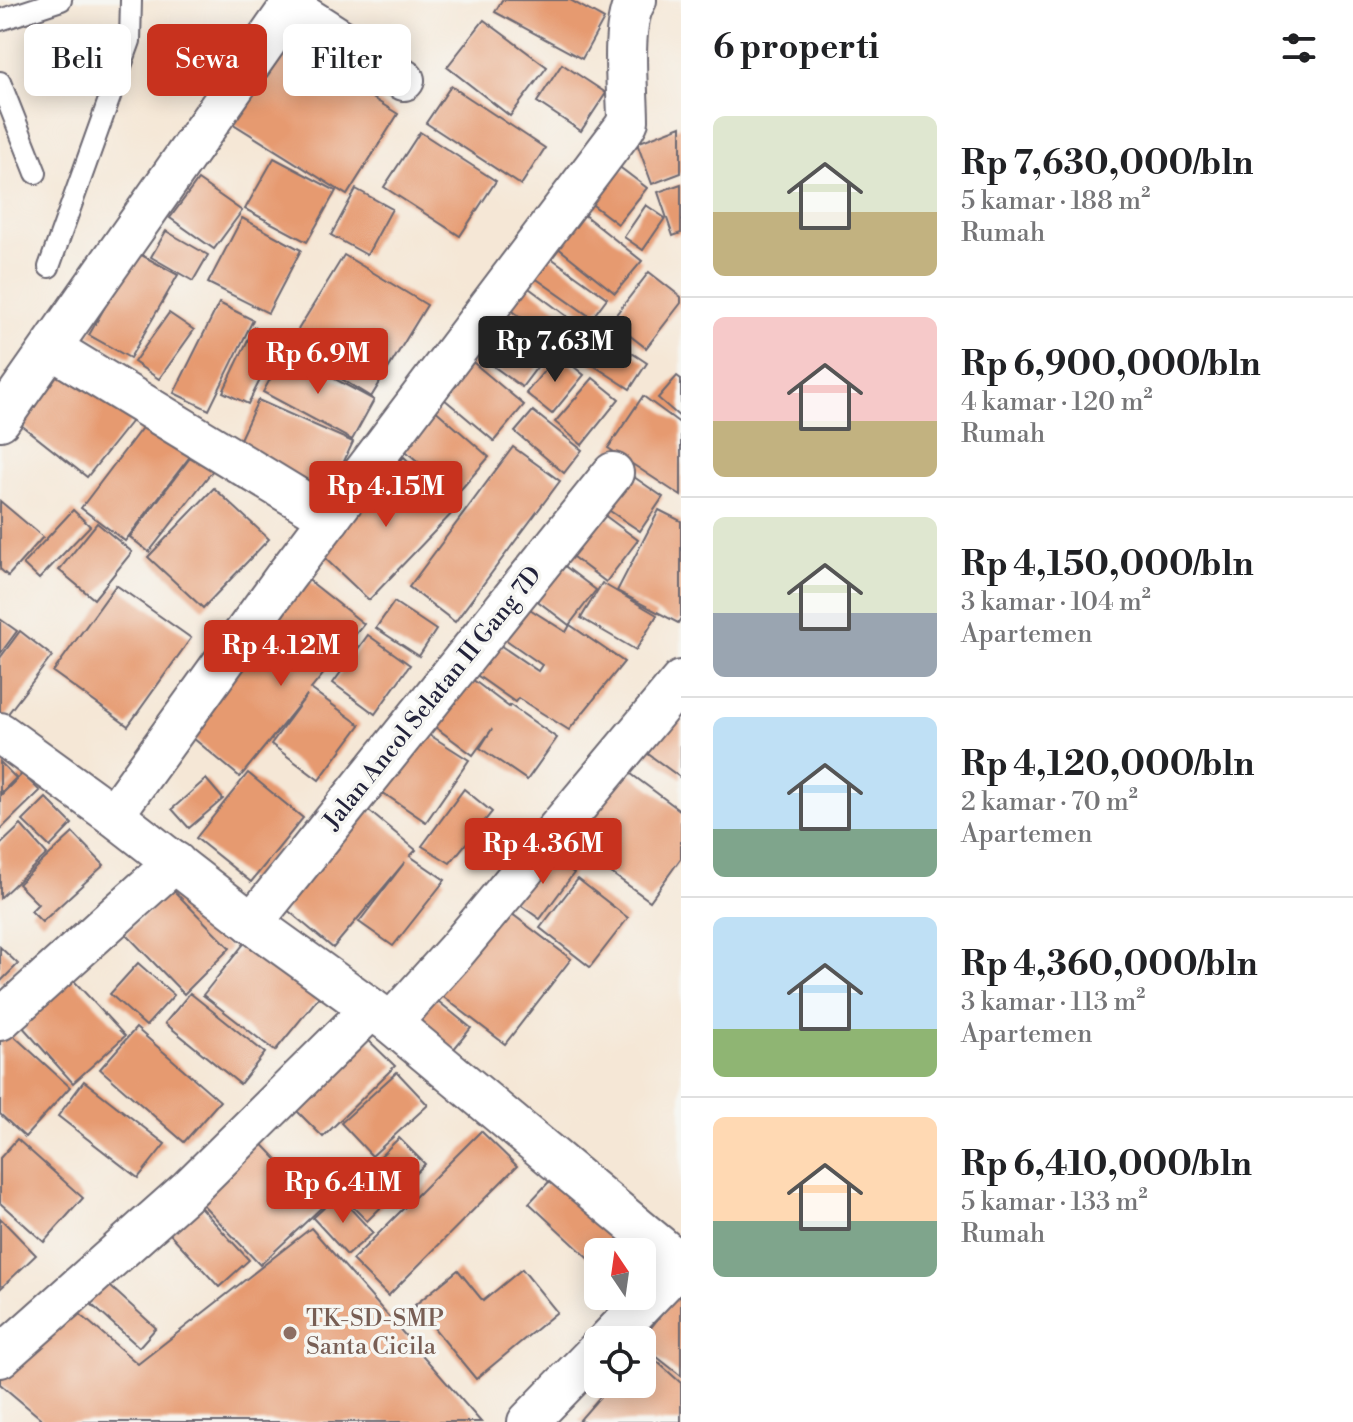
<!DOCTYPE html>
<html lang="id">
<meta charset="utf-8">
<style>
body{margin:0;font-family:"Libre Bodoni",serif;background:#f6f6f6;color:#202124;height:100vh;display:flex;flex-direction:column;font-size:30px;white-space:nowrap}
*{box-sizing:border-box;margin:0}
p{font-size:26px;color:#757577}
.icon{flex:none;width:44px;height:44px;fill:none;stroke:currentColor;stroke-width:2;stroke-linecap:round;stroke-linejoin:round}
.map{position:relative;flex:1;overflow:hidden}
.panel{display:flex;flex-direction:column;background:#fff;width:672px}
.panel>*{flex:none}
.hud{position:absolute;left:24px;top:24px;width:536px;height:72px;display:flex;gap:16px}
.needle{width:52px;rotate:347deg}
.controls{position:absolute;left:584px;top:1238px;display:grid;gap:16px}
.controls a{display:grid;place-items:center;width:72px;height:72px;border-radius:12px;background:#fff;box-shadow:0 4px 20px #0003;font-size:40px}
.price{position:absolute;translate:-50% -68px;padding:0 18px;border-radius:8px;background:#c8321e;color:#fff;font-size:26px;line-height:52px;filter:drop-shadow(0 2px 4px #0008)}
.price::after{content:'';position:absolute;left:50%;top:48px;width:24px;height:18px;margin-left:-12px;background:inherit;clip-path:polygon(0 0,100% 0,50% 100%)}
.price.current{background:#222;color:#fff}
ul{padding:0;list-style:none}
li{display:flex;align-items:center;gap:24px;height:200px;padding:0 32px}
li+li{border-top:2px solid #e0e0e0}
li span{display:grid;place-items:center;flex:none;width:224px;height:160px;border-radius:12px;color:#555}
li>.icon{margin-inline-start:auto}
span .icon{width:96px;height:96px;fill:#fffc;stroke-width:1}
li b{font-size:34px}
h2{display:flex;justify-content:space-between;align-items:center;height:96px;padding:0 32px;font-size:34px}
.tag{padding:0 28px;border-radius:12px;background:#fff;box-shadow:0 4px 20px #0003;font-size:28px;line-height:72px}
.tag.current{background:#c8321e;color:#fff}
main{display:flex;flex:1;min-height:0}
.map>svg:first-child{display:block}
.building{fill:#e69a70}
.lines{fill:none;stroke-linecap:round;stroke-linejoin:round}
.lane-casing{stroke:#6c6771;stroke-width:24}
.street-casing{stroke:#6c6771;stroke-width:44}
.lane{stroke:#fff;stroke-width:20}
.street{stroke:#fff;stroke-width:40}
.education-dot{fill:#8d6e63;stroke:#f6f6f2;stroke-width:3}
.labels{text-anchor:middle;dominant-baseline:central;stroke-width:7;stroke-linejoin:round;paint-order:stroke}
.street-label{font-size:24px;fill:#22223b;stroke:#f6f6f2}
.education-label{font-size:24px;fill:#785e54;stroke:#f6f6f2;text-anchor:start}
</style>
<main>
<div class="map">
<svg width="681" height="1422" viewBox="0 0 681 1422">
<rect width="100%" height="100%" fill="#f6f6f2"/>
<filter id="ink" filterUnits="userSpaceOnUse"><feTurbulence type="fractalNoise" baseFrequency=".0125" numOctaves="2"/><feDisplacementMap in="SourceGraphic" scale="16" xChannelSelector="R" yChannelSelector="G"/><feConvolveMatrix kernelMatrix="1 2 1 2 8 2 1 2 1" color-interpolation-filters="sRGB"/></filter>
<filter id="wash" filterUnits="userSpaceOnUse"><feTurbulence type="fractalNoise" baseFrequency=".006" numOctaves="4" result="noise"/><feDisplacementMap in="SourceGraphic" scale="32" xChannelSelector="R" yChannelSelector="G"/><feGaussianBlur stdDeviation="1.8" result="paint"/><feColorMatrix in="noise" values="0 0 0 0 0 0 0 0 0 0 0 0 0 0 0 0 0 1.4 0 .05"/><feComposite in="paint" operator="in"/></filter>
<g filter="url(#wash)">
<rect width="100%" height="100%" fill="#f5e7d6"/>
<g id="blocks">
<g class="building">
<path d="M 502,0 L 570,0 L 604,19 L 582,59 L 495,12 Z"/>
<path d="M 484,20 L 547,67 L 510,116 L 447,67 Z"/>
<path d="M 272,35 L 398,114 L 347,195 L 219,115 Z"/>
<path d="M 562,64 L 606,93 L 581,131 L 537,102 Z"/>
<path d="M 451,86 L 545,148 L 521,185 L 426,123 Z"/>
<path d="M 681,126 L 681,173 L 652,184 L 637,143 Z"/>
<path d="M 420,132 L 496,181 L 460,236 L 384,187 Z"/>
<path d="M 274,158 L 336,191 L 307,242 L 245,209 Z"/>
<path d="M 609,159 L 647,188 L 618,224 L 581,196 Z"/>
<path d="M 198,180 L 242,211 L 214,249 L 170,218 Z"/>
<path d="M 681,184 L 681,233 L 673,236 L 658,192 Z"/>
<path d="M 356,189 L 392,209 L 367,255 L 331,235 Z"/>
<path d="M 646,205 L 665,218 L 643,250 L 624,237 Z"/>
<path d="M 574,207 L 642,261 L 615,293 L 547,239 Z"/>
<path d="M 242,218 L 301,250 L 268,313 L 208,283 Z"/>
<path d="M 166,231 L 208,255 L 193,281 L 151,257 Z"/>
<path d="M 540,250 L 607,298 L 592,318 L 524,270 Z"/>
<path d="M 136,252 L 178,275 L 130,358 L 89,335 Z"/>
<path d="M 344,255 L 427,305 L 371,397 L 288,346 Z"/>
<path d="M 649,272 L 681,297 L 681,303 L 646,348 L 611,321 Z"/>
<path d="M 514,277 L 580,326 L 563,349 L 498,300 Z"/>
<path d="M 219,303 L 253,320 L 209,410 L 174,393 Z"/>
<path d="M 493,310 L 550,350 L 522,387 L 467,347 Z"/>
<path d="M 169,313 L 194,330 L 159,379 L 134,362 Z"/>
<path d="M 591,326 L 647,363 L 630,389 L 573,352 Z"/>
<path d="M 254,327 L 280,340 L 248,404 L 223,392 Z"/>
<path d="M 285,352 L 374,400 L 352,440 L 263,392 Z"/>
<path d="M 462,353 L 524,405 L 494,441 L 431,388 Z"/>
<path d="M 558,354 L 584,375 L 552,414 L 526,393 Z"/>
<path d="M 64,360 L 135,417 L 87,477 L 16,421 Z"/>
<path d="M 677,376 L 681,379 L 681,418 L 658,398 Z"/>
<path d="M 593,378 L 619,399 L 582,445 L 555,422 Z"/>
<path d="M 643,396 L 681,424 L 681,496 L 608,448 Z"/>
<path d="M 258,400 L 353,442 L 328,496 L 234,452 Z"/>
<path d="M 425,401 L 489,457 L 456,495 L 392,439 Z"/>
<path d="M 533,411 L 582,450 L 564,473 L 515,432 Z"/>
<path d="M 154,412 L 198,446 L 125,541 L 81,508 Z"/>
<path d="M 513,447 L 560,481 L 455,622 L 409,587 Z"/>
<path d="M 193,454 L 213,470 L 149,552 L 130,537 Z"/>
<path d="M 404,457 L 457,508 L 369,600 L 315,549 Z"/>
<path d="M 618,466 L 663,497 L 640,531 L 595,501 Z"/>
<path d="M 214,488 L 269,539 L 203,608 L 148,557 Z"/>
<path d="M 0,501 L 43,537 L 8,576 L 0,569 Z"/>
<path d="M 592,506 L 638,540 L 606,582 L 560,547 Z"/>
<path d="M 73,510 L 90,526 L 39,579 L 23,564 Z"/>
<path d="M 659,510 L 681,521 L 681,618 L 678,623 L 617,591 Z"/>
<path d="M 97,523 L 132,552 L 94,599 L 59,570 Z"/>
<path d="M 549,554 L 596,590 L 569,625 L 522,589 Z"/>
<path d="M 301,574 L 364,624 L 311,689 L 360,725 L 319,780 L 271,744 L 307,695 L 240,777 L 181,728 Z"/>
<path d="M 602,583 L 657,615 L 636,650 L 581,618 Z"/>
<path d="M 116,585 L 191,638 L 128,726 L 53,672 Z"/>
<path d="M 514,599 L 566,632 L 570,625 L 624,662 L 569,730 L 518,698 L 515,702 L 461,664 L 485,635 L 538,671 L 542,665 L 492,630 Z"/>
<path d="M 394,602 L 436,630 L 419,656 L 376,628 Z"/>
<path d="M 0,619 L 17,631 L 0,654 Z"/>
<path d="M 20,631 L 52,656 L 0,724 L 0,658 Z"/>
<path d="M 368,635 L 410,665 L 375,714 L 333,683 Z"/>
<path d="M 460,670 L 509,707 L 510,705 L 557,738 L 527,780 L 480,748 L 492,729 L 473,755 L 423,718 Z"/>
<path d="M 681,693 L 681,778 L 640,748 Z"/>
<path d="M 414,725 L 469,760 L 426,822 L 373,786 Z"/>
<path d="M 0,762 L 16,778 L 0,794 Z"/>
<path d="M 619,765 L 681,811 L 681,858 L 650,901 L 563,838 Z"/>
<path d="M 248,773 L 303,818 L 251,882 L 196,838 Z"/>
<path d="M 22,774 L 40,791 L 0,830 L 0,796 Z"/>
<path d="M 206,779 L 223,799 L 189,828 L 172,809 Z"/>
<path d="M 464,789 L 492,812 L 450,863 L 422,846 Z"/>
<path d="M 46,798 L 72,824 L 50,847 L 23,821 Z"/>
<path d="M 357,801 L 416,850 L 410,856 L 445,880 L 393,946 L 359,922 L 405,862 L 333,948 L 273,898 Z"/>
<path d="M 21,825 L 47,854 L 0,898 L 0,845 Z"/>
<path d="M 73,833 L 104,865 L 42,922 L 31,911 L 38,904 L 18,884 Z"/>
<path d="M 546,853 L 574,873 L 540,919 L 512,899 Z"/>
<path d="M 578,879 L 628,918 L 590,967 L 540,928 Z"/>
<path d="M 172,889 L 230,948 L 184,994 L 126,934 Z"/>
<path d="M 503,907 L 571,959 L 505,1044 L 437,992 Z"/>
<path d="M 247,940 L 319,997 L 275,1051 L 203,995 Z"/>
<path d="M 0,947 L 18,964 L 0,982 Z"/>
<path d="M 138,963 L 174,995 L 146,1026 L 110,994 Z"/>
<path d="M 63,969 L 125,1036 L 73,1083 L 12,1015 Z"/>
<path d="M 190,993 L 265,1053 L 240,1084 L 165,1023 Z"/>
<path d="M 433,997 L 471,1028 L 449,1055 L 411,1024 Z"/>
<path d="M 3,1026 L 70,1087 L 25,1137 L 0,1114 L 0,1029 Z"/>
<path d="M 136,1028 L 220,1101 L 184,1142 L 100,1069 Z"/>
<path d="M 361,1033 L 395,1066 L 323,1137 L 289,1103 Z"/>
<path d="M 397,1072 L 428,1105 L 372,1156 L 341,1123 Z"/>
<path d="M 84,1081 L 165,1144 L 138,1178 L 58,1116 Z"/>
<path d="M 481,1131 L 517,1166 L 388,1296 L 352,1260 Z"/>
<path d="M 254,1135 L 322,1207 L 260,1265 L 192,1193 Z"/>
<path d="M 399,1138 L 425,1164 L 367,1221 L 341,1195 Z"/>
<path d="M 17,1139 L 83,1198 L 44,1242 L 0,1203 L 0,1158 Z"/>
<path d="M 561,1169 L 635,1239 L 623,1252 L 598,1252 L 598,1267 L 529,1203 Z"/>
<path d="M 338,1195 L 373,1233 L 347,1255 L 313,1218 Z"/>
<path d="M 191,1197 L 249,1260 L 219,1287 L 161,1224 Z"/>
<path d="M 0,1218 L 36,1255 L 0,1289 Z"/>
<path d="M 311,1228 L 481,1422 L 45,1422 L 0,1384 L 0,1369 L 66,1302 L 138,1364 Z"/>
<path d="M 522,1269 L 557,1312 L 476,1379 L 415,1305 L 458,1270 L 483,1301 Z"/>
<path d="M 100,1277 L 156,1328 L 139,1347 L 82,1296 Z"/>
<path d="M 681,1290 L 681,1376 L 642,1345 L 642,1339 Z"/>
<path d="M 642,1348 L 681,1383 L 681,1422 L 578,1422 L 611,1384 L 642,1384 Z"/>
</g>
</g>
</g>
<g filter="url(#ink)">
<use href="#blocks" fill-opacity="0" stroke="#6c6771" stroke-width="2"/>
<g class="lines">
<g class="lane-casing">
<g id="lane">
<path d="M 0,20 L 61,0"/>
<path d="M 0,82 L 36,173"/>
<path d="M 49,267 L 130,41 L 131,0"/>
</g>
</g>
<g class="street-casing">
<g id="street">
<path d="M 290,7 L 404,80"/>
<path d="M 51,348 L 330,518"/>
<path d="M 0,420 L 295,0"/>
<path d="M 0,733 L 113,815 L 252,923 L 391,1023 L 681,1264"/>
<path d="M 113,815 L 285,577 L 624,128 L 628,121 C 628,90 620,25 636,0"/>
<path d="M 252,923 L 613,473"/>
<path d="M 0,1020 L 175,862"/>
<path d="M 391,1023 L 455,952 L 681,681"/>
<path d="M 608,1340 L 681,1264"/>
<path d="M 0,1357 L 189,1189 L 371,1009"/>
<path d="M 528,1422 L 598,1350"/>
</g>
</g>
<use href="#lane" class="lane"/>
<use href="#street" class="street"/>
</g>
</g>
<circle class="education-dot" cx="290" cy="1333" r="8"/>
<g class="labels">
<g class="street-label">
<text transform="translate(433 698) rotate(-51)">Jalan Ancol Selatan II Gang 7D</text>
</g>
<g class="education-label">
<text x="306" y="1319">TK-SD-SMP<tspan x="306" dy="28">Santa Cicila</tspan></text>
</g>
</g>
</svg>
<div class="controls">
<a><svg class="needle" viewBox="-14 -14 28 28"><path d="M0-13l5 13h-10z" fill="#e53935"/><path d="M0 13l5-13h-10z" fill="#757577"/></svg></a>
<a><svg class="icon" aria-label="locate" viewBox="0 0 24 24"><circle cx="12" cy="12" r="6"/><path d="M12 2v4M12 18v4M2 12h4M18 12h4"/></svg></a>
</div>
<b class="price current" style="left:555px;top:384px">Rp 7.63M</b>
<b class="price" style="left:318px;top:396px">Rp 6.9M</b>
<b class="price" style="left:386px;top:529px">Rp 4.15M</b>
<b class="price" style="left:281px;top:688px">Rp 4.12M</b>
<b class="price" style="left:543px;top:886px">Rp 4.36M</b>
<b class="price" style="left:343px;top:1225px">Rp 6.41M</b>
<div class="hud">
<a class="tag">Beli</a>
<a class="tag current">Sewa</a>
<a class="tag">Filter</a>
</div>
</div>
<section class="panel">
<h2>6 properti<svg class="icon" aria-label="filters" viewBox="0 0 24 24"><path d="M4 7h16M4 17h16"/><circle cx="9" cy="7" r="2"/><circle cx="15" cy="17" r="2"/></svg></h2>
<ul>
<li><span style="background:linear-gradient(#dfe7d0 60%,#c2b280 0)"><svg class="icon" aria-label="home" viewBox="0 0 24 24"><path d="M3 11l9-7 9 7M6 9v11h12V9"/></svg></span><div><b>Rp 7,630,000/bln</b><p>5 kamar · 188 m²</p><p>Rumah</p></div></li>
<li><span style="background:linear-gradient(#f6c9c9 65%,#c2b280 0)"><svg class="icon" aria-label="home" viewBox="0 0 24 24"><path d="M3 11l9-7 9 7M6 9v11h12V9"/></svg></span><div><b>Rp 6,900,000/bln</b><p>4 kamar · 120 m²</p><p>Rumah</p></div></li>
<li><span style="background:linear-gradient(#dfe7d0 60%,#9aa5b1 0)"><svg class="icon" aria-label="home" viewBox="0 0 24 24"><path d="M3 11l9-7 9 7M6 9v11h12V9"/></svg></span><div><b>Rp 4,150,000/bln</b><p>3 kamar · 104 m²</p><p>Apartemen</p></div></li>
<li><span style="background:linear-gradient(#bfe0f5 70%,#7fa58c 0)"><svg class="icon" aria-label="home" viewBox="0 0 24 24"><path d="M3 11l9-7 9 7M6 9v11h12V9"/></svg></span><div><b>Rp 4,120,000/bln</b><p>2 kamar · 70 m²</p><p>Apartemen</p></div></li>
<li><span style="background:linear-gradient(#bfe0f5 70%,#8fb573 0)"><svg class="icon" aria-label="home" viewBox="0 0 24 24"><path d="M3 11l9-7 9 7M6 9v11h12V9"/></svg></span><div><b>Rp 4,360,000/bln</b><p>3 kamar · 113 m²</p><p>Apartemen</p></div></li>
<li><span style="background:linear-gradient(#ffd9b3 65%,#7fa58c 0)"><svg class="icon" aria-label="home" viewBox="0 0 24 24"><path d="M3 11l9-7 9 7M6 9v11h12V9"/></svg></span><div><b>Rp 6,410,000/bln</b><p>5 kamar · 133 m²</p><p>Rumah</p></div></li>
</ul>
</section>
</main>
